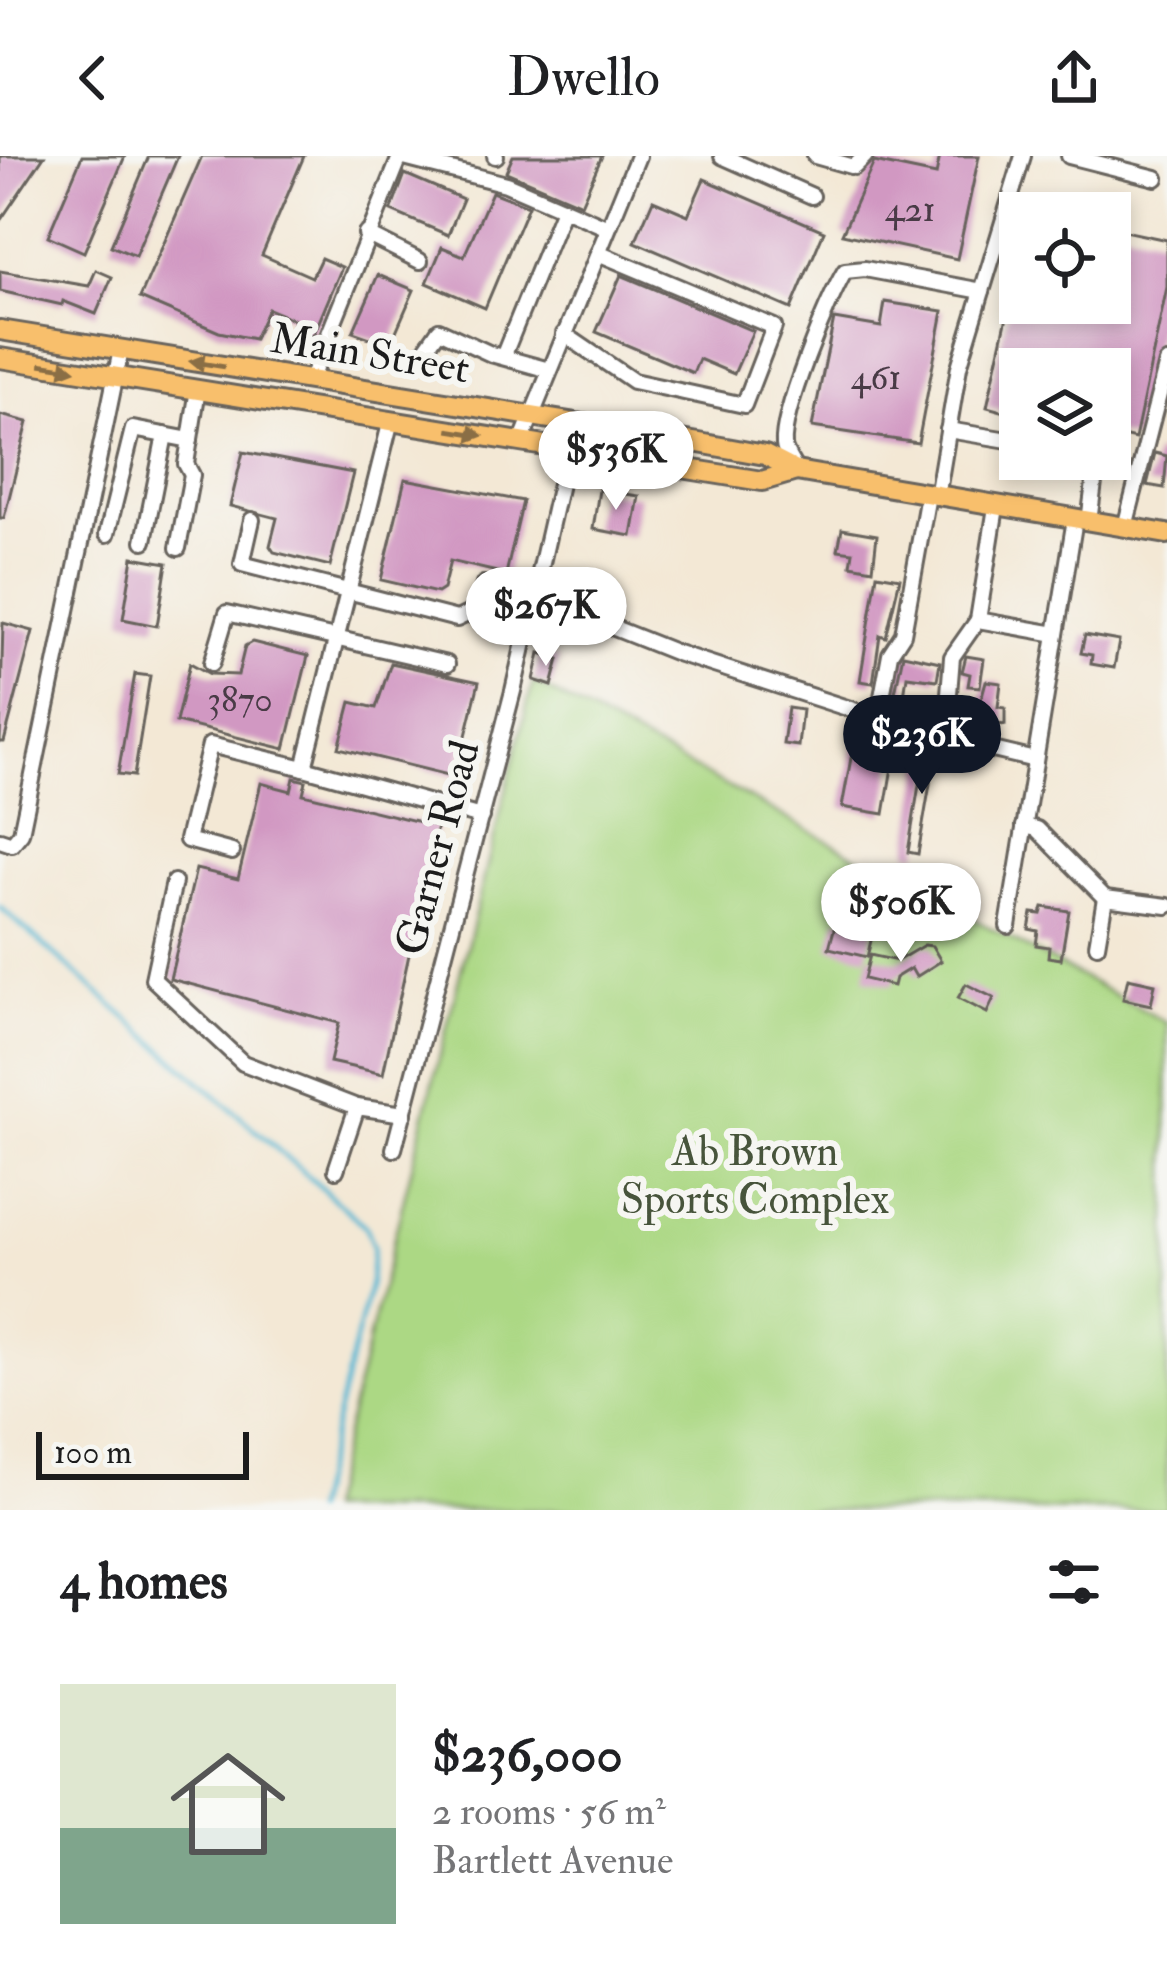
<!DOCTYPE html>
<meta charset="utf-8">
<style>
body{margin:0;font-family:"IM FELL Double Pica",serif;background:#f6f6f6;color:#202124;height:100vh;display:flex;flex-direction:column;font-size:45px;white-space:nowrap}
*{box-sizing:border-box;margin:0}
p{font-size:39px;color:#757577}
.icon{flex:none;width:66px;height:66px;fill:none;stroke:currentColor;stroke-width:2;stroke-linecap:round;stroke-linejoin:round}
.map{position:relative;height:1354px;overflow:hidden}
.drawer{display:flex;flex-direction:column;background:#fff;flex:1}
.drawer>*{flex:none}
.tools{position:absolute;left:999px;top:36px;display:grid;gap:24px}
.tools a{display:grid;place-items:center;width:132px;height:132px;border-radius:0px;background:#fff;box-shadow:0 6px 18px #0003;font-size:60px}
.scale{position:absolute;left:36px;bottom:30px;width:213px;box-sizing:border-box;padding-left:12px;border:6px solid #1c1c1c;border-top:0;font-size:33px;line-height:42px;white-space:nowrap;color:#1c1c1c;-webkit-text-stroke:9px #f6f6f2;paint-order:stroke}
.price{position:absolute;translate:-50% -102px;padding:0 27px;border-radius:42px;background:#fff;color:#222;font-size:39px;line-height:78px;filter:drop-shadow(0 3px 6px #0008)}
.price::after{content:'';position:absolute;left:50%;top:72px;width:36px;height:27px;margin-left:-18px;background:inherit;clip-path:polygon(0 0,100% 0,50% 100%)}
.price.current{background:#111827;color:#fff}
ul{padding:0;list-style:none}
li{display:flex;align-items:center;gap:36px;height:300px;padding:0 60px}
li span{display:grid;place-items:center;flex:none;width:336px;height:240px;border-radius:0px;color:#555}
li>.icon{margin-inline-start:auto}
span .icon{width:144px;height:144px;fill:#fffc;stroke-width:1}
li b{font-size:51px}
h2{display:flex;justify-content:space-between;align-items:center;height:144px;padding:0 60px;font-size:51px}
header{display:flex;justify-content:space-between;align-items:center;height:156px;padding:0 60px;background:#fff;font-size:54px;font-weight:600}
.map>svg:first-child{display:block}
.green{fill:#acd884;stroke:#647a50;stroke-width:3}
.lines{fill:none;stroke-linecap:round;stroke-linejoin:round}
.stream{stroke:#55b8d3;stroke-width:4.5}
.building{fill:#d198c2}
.minor-casing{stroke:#67635d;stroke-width:20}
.major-casing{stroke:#67635d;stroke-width:24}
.minor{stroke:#fff;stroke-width:14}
.major{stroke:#f8bf6c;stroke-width:18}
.oneway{fill:#8a6e44}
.labels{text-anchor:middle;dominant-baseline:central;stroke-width:12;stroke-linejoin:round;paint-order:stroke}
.number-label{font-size:36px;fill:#493b46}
.street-label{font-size:42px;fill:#1c1c1c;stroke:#f6f6f2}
.park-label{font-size:42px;fill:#47543b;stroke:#f6f6f2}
</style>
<header><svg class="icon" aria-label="back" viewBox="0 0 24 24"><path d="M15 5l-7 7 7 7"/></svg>Dwello<svg class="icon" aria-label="share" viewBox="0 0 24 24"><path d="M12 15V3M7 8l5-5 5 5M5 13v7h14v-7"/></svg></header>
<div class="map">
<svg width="1167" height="1354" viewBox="0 0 1167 1354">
<rect width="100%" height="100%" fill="#f6f6f2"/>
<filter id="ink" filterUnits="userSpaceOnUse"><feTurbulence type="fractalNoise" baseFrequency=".00833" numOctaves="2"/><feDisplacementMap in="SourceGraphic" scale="24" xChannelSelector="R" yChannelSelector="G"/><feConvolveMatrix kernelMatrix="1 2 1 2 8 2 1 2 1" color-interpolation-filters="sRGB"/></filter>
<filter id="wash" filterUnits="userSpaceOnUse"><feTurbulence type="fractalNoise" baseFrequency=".004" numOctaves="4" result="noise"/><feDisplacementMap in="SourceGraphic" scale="48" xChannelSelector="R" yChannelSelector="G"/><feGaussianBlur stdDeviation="2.7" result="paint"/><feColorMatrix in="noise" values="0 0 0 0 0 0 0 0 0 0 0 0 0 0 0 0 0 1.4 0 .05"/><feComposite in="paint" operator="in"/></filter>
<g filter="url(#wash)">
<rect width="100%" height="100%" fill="#f3e8d5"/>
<path class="green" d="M 533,526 L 1167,867 L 1167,1354 L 326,1354 Z"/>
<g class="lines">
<path class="stream" d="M 0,751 L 365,1070 L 373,1091 L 370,1126 L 313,1354"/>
</g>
<g id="blocks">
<g class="building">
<path d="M 0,0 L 44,0 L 0,65 Z"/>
<path d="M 82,0 L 125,0 L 84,96 L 48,80 Z"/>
<path d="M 149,0 L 178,0 L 135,100 L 111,90 Z"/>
<path d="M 202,0 L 304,0 L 262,99 L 312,121 L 321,102 L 342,111 L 313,180 L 292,171 L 295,164 L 268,153 L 254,183 L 219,176 L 140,142 Z"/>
<path d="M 513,0 L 602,0 L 581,48 L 506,16 Z"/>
<path d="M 940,0 L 979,0 L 957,103 L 842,78 L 874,6 L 936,19 Z"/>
<path d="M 405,18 L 463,43 L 448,79 L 391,55 Z"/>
<path d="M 704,23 L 824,75 L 791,153 L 635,86 L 653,44 L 688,59 Z"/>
<path d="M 492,36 L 528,50 L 485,152 L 427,127 L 442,91 L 464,100 Z"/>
<path d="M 1110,72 L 1167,84 L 1167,131 L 1135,283 L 1110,277 L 1110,213 L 1020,213 L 1020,260 L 987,251 L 1010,147 L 1110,147 Z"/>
<path d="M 96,114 L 112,121 L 96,158 L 63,145 L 62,149 L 0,135 L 0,115 L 89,130 Z"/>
<path d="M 378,119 L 414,134 L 390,189 L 353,176 Z"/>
<path d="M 621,119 L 753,175 L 734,218 L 699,203 L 693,217 L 596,176 Z"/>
<path d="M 885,146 L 943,155 L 918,287 L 812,271 L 834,163 L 881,171 Z"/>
<path d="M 0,259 L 28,266 L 4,362 L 0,362 Z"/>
<path d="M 243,296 L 353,317 L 330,410 L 274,396 L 270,390 L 277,362 L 230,350 Z"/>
<path d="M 1155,297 L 1167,300 L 1164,332 L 1147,329 Z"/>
<path d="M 405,323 L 523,345 L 506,418 L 450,405 L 443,433 L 437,437 L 381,424 Z"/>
<path d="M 599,334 L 639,340 L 632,380 L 593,373 Z"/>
<path d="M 842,373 L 877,379 L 873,413 L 851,409 L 853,396 L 838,394 Z"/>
<path d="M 133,401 L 167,407 L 157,470 L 123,463 Z"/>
<path d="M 877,418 L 900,422 L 886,481 L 880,479 L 873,527 L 860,525 Z"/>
<path d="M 3,467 L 33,475 L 4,586 L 0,586 Z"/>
<path d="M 1085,479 L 1119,485 L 1114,512 L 1091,508 L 1092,499 L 1081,497 Z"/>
<path d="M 252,486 L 308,500 L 285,593 L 176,566 L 190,507 L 210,518 L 238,519 L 245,490 Z"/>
<path d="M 540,497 L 559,503 L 552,530 L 534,524 Z"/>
<path d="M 903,498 L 940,506 L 937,524 L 907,520 L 902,553 L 892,551 Z"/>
<path d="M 966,500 L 984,503 L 980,531 L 968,530 L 970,518 L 962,516 Z"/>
<path d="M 391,507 L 479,526 L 456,621 L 339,592 L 351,546 L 376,552 Z"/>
<path d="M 135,518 L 150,520 L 134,620 L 118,618 Z"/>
<path d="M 986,525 L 1001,527 L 998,551 L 1005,552 L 1005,569 L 975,565 Z"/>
<path d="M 788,552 L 802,554 L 798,590 L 783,588 Z"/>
<path d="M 854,586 L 895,594 L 884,658 L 842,651 Z"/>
<path d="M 926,586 L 937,587 L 918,698 L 908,696 Z"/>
<path d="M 294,622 L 306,625 L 303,638 L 437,670 L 383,918 L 330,906 L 339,867 L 170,823 L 196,713 L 238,723 L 261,627 L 291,635 Z"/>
<path d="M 1043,751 L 1069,755 L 1061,803 L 1048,801 L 1049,791 L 1036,789 L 1038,775 L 1029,773 L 1032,757 L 1041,758 Z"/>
<path d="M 837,762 L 874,772 L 867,801 L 829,792 Z"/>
<path d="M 924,789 L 932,790 L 941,805 L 916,821 L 911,812 L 895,822 L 893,830 L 864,823 L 870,799 L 897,805 Z"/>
<path d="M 1128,822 L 1155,828 L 1151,849 L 1123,843 Z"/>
<path d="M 966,828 L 994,842 L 987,857 L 958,842 Z"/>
</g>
</g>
</g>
<g filter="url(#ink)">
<use href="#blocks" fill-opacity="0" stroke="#67635d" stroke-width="3"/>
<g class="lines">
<g class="minor-casing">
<g id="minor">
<path d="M 495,0 L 496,0"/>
<path d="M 722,0 L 812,40"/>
<path d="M 815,0 L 854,11 L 865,0"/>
<path d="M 1069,0 L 1156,22"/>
<path d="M 366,78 L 420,105"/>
<path d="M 564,178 L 633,225 L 744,249 L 774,171 L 598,97"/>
<path d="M 503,201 L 563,53"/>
<path d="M 418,204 L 439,174 L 491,198 L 549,214"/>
<path d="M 310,225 L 400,1 L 506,28 L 608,72"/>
<path d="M 391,264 L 304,612 L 481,661"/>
<path d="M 948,274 L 1020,286"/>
<path d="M 521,286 L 638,0"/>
<path d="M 796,315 C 793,308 784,296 784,289 C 781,257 828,144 845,115 L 865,113 L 982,135"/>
<path d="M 937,341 L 959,211 L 1023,0"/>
<path d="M 996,351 L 978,464 L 1056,478"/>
<path d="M 252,364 L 242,408 L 457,463 L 478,453 L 484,428"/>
<path d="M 1089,366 L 1097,303"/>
<path d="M 1125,371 L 1167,207"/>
<path d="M 107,378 L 133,273 L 190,284"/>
<path d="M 144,385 L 165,279"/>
<path d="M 178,392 L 192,319 L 186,308 L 198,233"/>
<path d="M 534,440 L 677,497 L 878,562 L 890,498 L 903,478 L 928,339"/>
<path d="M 978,464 L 952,501 L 946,574 L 955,585 L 1035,604"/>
<path d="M 212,507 L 227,457 L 447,508"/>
<path d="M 1024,670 L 1037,673 L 1105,742 L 1097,789"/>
<path d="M 0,684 L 12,688 L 21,677 L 121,194"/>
<path d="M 232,696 L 187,684 L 210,589 L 304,612"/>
<path d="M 174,726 L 153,823 L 243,907 L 357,951"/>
<path d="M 1105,742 L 1167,750"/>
<path d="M 1008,770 L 1075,363"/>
<path d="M 394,993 L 513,535 L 574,266"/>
<path d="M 336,1014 L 357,951 L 404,958"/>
</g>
</g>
<g class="major-casing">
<g id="major">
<path d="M 0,174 L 699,287 L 765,299 L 796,315 L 1167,378"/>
<path d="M 0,202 L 762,325 L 796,315"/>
</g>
</g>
<use href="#minor" class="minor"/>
<use href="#major" class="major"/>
</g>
<defs><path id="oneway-solid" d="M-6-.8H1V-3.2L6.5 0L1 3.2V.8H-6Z" transform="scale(3)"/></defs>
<g class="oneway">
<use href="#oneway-solid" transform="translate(207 208) rotate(-171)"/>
<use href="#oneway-solid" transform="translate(58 211) rotate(9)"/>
<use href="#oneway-solid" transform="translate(466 277) rotate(9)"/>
</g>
</g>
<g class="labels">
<g class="number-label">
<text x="910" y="53">421</text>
<text x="876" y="221">461</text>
<text x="240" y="543">3870</text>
</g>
<g class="street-label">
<text transform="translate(370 198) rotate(9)">Main Street</text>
<text transform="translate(438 692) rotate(-75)">Garner Road</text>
</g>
<g class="park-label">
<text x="755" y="996">Ab Brown<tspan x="755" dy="48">Sports Complex</tspan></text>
</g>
</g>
</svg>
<div class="tools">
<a><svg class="icon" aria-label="locate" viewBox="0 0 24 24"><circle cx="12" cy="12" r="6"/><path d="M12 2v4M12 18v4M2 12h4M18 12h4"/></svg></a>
<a><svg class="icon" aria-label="layers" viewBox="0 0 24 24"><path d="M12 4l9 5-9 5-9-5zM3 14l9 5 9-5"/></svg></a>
</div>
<div class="scale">100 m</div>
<b class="price" style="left:616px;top:357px">$536K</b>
<b class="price" style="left:546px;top:513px">$267K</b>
<b class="price current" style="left:922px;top:641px">$236K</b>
<b class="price" style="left:901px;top:809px">$506K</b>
</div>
<section class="drawer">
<h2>4 homes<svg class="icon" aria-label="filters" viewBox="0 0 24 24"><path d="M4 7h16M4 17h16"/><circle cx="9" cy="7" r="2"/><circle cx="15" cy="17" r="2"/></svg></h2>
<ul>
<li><span style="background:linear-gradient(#dfe7d0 60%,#7fa58c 0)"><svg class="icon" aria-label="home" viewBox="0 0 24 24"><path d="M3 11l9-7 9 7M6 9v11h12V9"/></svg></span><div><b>$236,000</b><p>2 rooms · 56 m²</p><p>Bartlett Avenue</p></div></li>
</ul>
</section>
